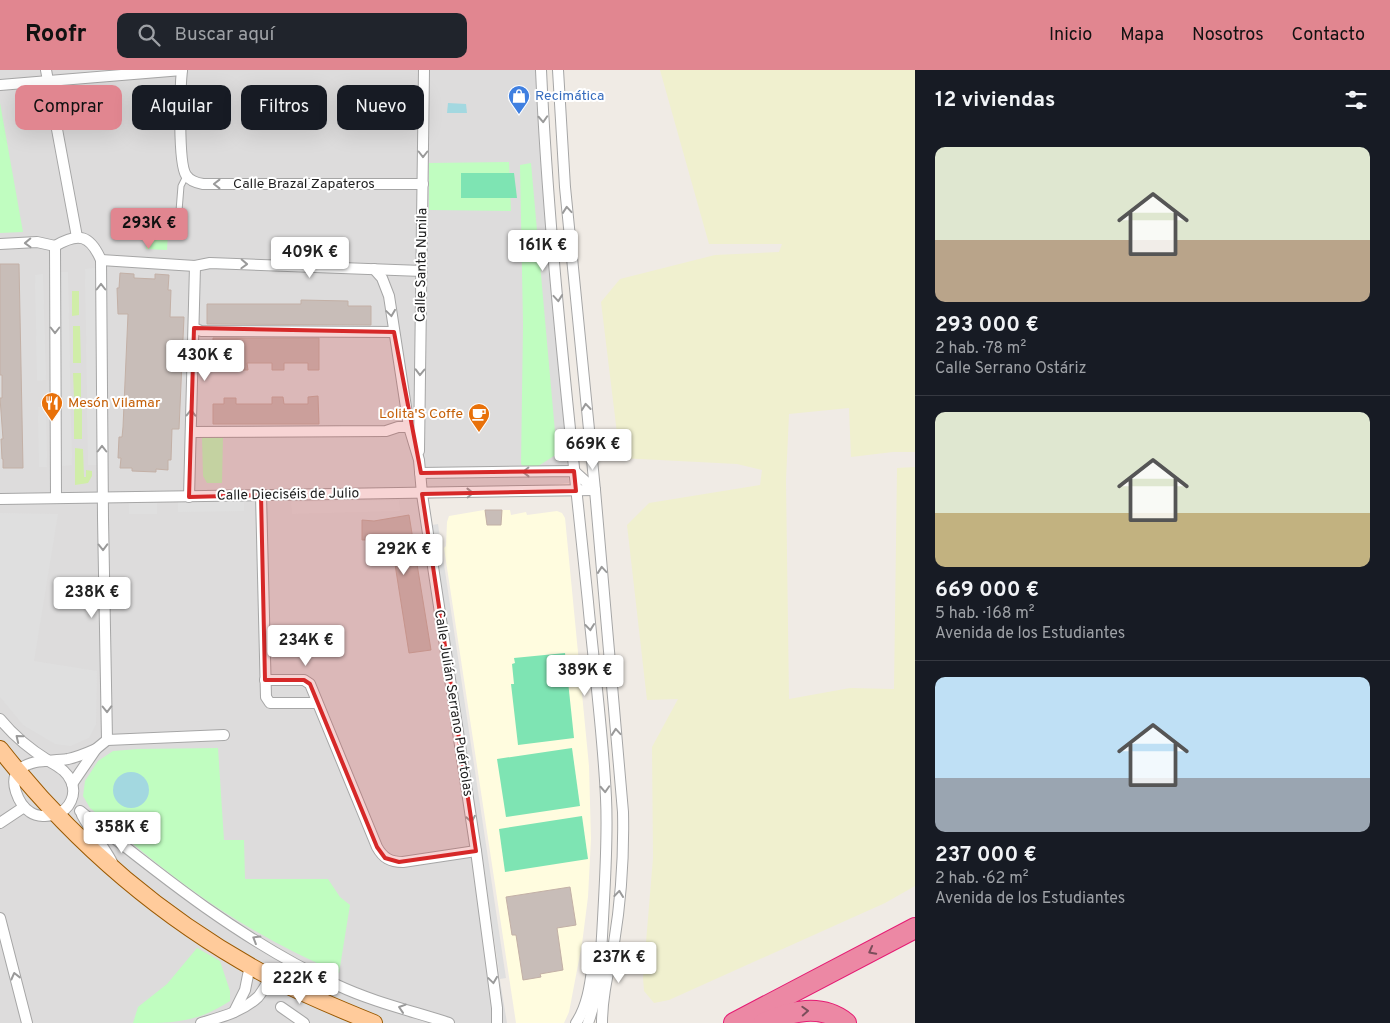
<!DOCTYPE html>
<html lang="es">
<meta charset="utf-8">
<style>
body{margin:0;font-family:Overpass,sans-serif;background:#20242c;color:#f1f3f6;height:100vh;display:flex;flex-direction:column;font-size:19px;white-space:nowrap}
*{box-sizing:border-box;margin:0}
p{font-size:16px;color:#9ea1a6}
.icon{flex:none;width:28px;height:28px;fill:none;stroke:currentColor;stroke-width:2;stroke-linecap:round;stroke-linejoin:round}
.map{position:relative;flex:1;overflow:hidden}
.panel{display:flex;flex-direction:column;background:#171b24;width:475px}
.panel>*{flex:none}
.banner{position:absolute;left:15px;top:15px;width:475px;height:45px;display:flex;gap:10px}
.price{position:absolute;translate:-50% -42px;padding:0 11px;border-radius:5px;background:#fff;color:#222;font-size:16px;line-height:32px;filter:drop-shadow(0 1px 2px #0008)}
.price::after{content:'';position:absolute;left:50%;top:30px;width:15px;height:11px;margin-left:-8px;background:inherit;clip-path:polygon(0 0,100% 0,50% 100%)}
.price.current{background:#e18690;color:#111}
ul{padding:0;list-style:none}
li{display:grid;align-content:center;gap:10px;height:265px;padding:0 20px}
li+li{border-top:1px solid #363941}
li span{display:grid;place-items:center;height:155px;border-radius:10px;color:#555}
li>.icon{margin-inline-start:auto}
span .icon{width:90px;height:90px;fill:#fffc;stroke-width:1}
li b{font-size:21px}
h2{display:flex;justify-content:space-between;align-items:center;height:60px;padding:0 20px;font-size:21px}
.tag{padding:0 18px;border-radius:10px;background:#171b24;box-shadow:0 5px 20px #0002;font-size:18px;line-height:45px}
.tag.current{background:#e18690;color:#111}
header{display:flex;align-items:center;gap:30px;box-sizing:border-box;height:70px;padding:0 25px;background:#e18690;color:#111}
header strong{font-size:24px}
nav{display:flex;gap:28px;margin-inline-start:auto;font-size:18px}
.search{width:350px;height:45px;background:#20242c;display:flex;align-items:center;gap:12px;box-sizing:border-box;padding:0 18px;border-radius:10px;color:#9ea1a6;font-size:19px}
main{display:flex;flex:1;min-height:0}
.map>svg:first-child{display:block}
.residential{fill:#dddcdc}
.education{fill:#fffcdf}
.farmland{fill:#f0f0cf}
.grass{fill:#d0eda8}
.park{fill:#c0fdc0}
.pitch{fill:#7ee4b3}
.parking{fill:#dfdfdf}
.water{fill:#a3d8e0}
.building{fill:#c8bdb8;stroke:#c3b0a6}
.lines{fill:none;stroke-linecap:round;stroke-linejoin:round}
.lane-casing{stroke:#a6a6a6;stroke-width:7}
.street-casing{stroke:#a6a6a6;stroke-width:12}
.primary-casing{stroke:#9a5900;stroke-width:18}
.highway-casing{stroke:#e51b73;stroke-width:22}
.lane{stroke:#fff;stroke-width:5}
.street{stroke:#fff;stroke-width:10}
.primary{stroke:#ffcb9b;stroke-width:16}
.highway{stroke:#ec88a4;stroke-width:20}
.oneway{stroke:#9a9a9a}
.oneway2{stroke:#7b4e5b}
.marked{fill:#d62828;fill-opacity:0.2;stroke:#d62828;stroke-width:4;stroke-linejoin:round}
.labels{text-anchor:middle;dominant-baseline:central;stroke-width:4;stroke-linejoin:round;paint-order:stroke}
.shop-label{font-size:14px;fill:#366cbe;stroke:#fff;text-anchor:start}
.street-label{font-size:14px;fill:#1f1f1f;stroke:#fff}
.food-label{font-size:14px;fill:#c56008;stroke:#fff;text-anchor:start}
</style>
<header>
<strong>Roofr</strong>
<div class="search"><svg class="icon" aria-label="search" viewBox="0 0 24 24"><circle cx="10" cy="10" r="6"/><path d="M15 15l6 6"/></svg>Buscar aquí</div>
<nav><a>Inicio</a><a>Mapa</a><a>Nosotros</a><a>Contacto</a></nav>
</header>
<main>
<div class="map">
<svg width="915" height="953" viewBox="0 0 915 953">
<rect width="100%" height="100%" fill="#f0ebe5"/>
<path class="residential" d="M 0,0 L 537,0 L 542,95 L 569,413 L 427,429 L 466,704 L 507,953 L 0,953 Z"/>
<path class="education" d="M 484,440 L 510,440 L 511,445 L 526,442 L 527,445 L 557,441 L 562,443 L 565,448 L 589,696 L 591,769 L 588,827 L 582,874 L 569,942 L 564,953 L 516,953 L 444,478 L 446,476 L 447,452 L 449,446 Z"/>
<path class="farmland" d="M 660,0 L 915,0 L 915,382 L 893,382 L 851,387 L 849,338 L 789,344 L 786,410 L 789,629 L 850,618 L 894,619 L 897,398 L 915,397 L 915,816 L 885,833 L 669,930 L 654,933 L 644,921 L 643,908 L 653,788 L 652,677 L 678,629 L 647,630 L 627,455 L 649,433 L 760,415 L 762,400 L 737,394 L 620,388 L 601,232 L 620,209 L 715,185 L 779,182 L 782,174 L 709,174 Z"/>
<g class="grass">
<path d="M 72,221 L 79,221 L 79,245 L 72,246 Z"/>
<path d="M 73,256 L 80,256 L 81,293 L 73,293 Z"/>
<path d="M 73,303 L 81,303 L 81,327 L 74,327 Z"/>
<rect x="74" y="337" width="8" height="32"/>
<path d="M 75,378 L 83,379 L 84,407 L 86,407 L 86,400 L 92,401 L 92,406 L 88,413 L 75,415 Z"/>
</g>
<g class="park">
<path d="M 0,33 L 23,162 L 0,163 Z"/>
<path d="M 509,92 L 511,141 L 429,140 L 429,93 Z"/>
<path d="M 531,93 L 557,384 L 529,402 L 521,394 L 523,254 L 520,95 Z"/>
<path d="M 168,162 L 167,180 L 146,179 L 147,165 Z"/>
<path d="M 202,367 L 223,367 L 222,413 L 207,413 L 203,406 Z"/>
<path d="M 218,678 L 224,770 L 244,770 L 245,809 L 328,809 L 340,827 L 350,835 L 339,903 C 288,881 237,853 192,820 C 157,795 124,766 90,738 L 83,726 L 85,711 L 98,691 L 113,681 L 138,679 Z"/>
<path d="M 197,878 L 220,891 L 230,921 L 230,931 C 196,953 174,953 133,953 L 138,937 L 167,914 Z"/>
</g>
<g class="pitch">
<path d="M 461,103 L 514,103 L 517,128 L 461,128 Z"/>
<path d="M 565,583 L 574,668 L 518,675 L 511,614 L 514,614 L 512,594 L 515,593 L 514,588 Z"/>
<path d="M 572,678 L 580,736 L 506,747 L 497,689 Z"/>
<path d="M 582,746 L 588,789 L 505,802 L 499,759 Z"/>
</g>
<g class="parking">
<path d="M 95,198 L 98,395 L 88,395 L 85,199 Z"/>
<path d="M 58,202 L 68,202 L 72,395 L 62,396 Z"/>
<path d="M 43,204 L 46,310 L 37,311 L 35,205 Z"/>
<path d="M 38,337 L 46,337 L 47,397 L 39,397 Z"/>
<path d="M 399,430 L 400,441 L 292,444 L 291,432 Z"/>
<path d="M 244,431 L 244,441 L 178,442 L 178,432 Z"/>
<rect x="129" y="433" width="28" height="11"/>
<path d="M 0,443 L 58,444 L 34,591 L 97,601 L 96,654 L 89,668 L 71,676 L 55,674 L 23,655 L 0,627 Z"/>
<path d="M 438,454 L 506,908 L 500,909 L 432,455 Z"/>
</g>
<g class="water">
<path d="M 448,33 L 466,34 L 467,43 L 447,43 Z"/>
<circle cx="131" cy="720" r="18"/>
</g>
<g class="building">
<path d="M 0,194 L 19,194 L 23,398 L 3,398 L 3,389 L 2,389 L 1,369 L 3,369 L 0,328 L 2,328 L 2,305 L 0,305 Z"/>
<path d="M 120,203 L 134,204 L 134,208 L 155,209 L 155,204 L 169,205 L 168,220 L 171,220 L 170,247 L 184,247 L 179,359 L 172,359 L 171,390 L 168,390 L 168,400 L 156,399 L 156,402 L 132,401 L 132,398 L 120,398 L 121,388 L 118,388 L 119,367 L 122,367 L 123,357 L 128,244 L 118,244 L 117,218 L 119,218 Z"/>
<path d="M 301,230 L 348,231 L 348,236 L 371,236 L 371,255 L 207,254 L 207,234 L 301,234 Z"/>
<path d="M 213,268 L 319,268 L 319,300 L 308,300 L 308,293 L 284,293 L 284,300 L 272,300 L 272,293 L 247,293 L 248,300 L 224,300 L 224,293 L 213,293 Z"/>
<path d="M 318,326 L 319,354 L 213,354 L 213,334 L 224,334 L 224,328 L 236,328 L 236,334 L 272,334 L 272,327 L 283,327 L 284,334 L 308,334 L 308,327 Z"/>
<path d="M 485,440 L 502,440 L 501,455 L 487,455 Z"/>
<path d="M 409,445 L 431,580 L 409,583 L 391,469 L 362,470 L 362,450 L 374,451 Z"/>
<path d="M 570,817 L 576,855 L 557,858 L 563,900 L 540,904 L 541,907 L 523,910 L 516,865 L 512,865 L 506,827 Z"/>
</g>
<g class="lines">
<g class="lane-casing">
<path id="lane" d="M 137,149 L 174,145 L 179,141 L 181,116 L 186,106"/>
</g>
<g class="street-casing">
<g id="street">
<path d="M 46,0 L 77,167"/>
<path d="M 182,0 C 180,18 178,93 186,105 C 190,111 197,113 203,114 L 423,114"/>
<path d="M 541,0 C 549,177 570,356 588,532 C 594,597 603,663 606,728 C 608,768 605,809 603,849 C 601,883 600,921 588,953"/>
<path d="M 558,0 L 565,117 L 595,420 L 623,742 C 624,786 621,830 614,873 C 609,899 602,926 602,953"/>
<path d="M 0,15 L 182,0"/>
<path d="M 0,174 L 37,172 L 55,176"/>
<path d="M 55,176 C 79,162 90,165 101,190 L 103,448 L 107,670"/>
<path d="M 55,176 L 56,428"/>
<path d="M 101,190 L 195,196 L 210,193 L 422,201"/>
<path d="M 374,199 L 382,208 L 389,226 L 409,357 L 419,390 L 422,424 L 476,781 L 497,938 L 497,953"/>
<path d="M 194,258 L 201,261 L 394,262"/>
<path d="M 191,362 L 386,361 L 398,357 L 409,357"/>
<path d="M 419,381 L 424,0"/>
<path d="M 420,403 L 574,401 L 595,420"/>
<path d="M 261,425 L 266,627 L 270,633 L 317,633"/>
<path d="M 189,427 L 195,196"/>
<path d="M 0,429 L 595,420"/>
<path d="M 265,610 L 304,610 L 310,614 L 377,777 C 383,788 390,792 403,792 L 476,781"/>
<path d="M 0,649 C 13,665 31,680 49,691 C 58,697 66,700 71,711 C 77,724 70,740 56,744 C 49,747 37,747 30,742 C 19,735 7,710 20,699 C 34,688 51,692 68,689 C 77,687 87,683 96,679"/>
<path d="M 72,714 L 96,679 L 107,670 L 224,665"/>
<path d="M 80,741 C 160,805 243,872 337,915 C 373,932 412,941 449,953"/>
<path d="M 82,745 C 91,762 103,775 112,792"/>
<path d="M 0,753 L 24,737"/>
<path d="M 0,848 L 27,953"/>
<path d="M 281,937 L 304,953"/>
<path d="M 234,942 L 245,920 L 250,895"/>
<path d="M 201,953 C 221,947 242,942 258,927 C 263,921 267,913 271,907"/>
<path d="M 576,953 C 590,933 591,904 595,880"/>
</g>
</g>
<g class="primary-casing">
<path id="primary" d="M 0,679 C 74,773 165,851 270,907 C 304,924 339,939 374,953"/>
</g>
<g class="highway-casing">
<g id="highway">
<path d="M 734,953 L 915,858"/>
<path d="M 764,953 C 791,941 821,933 846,953"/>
</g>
</g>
<use href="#lane" class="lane"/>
<use href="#street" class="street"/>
<use href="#primary" class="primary"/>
<use href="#highway" class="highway"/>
</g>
<defs><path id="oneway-chevron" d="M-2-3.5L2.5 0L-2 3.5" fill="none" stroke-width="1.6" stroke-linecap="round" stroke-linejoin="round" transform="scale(1.25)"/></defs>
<g class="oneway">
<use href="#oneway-chevron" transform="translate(543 49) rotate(87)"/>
<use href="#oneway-chevron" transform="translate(423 84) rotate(90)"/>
<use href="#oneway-chevron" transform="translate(217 114) rotate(180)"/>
<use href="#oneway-chevron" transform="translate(567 140) rotate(-95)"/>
<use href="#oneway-chevron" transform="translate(28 173) rotate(178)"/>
<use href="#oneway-chevron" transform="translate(244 194) rotate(2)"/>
<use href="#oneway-chevron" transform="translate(101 217) rotate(-90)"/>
<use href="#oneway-chevron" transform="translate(558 228) rotate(85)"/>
<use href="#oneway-chevron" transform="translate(391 243) rotate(82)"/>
<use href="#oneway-chevron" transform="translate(55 260) rotate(90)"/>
<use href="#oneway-chevron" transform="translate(420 302) rotate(91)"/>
<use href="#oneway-chevron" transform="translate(586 337) rotate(-96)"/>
<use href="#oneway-chevron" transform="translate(191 343) rotate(-89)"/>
<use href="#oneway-chevron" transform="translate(102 379) rotate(-90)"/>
<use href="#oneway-chevron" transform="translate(526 402) rotate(179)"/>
<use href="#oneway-chevron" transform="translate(470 423) rotate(-1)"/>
<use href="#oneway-chevron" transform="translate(103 477) rotate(89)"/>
<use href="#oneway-chevron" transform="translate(602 500) rotate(-95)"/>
<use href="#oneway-chevron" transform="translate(590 557) rotate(84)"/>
<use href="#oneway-chevron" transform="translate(107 639) rotate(89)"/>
<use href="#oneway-chevron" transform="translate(616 662) rotate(-95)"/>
<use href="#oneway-chevron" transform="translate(19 668) rotate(-141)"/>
<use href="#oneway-chevron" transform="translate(605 719) rotate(87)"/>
<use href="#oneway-chevron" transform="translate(471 749) rotate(81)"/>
<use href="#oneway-chevron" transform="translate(619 824) rotate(-84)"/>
<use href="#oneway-chevron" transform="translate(256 869) rotate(-149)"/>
<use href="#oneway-chevron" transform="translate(15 906) rotate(-104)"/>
<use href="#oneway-chevron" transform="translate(493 910) rotate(82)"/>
<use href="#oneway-chevron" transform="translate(402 938) rotate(-162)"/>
</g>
<g class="oneway2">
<use href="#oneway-chevron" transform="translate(872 881) rotate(152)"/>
<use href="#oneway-chevron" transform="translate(805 941) rotate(-3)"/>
</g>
<path class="marked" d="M 194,258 L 394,262 L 421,403 L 574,401 L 576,421 L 422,424 L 476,781 L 399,792 L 385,788 L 377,777 L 310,614 L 304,610 L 265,610 L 261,425 L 189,427 Z"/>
<defs>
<g id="shop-pin" transform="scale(1.125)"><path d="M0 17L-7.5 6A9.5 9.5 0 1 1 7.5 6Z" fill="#3f7fe0" stroke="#fff"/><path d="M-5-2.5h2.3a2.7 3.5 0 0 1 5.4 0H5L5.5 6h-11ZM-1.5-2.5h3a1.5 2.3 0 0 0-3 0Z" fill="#fff"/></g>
<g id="restaurant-pin" transform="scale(1.125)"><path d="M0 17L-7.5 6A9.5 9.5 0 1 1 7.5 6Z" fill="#e8710a" stroke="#fff"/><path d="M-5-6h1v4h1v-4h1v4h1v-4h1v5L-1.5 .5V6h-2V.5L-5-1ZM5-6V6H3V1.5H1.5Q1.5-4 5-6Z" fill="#fff"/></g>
<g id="cafe-pin" transform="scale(1.125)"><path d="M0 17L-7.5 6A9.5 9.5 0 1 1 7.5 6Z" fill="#e8710a" stroke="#fff"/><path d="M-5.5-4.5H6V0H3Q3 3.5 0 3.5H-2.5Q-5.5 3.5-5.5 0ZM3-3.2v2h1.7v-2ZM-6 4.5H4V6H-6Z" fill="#fff"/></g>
</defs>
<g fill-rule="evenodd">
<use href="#shop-pin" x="519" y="26"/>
<use href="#restaurant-pin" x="52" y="333"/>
<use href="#cafe-pin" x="479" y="344"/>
</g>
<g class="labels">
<g class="shop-label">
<text x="535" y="26">Recimática</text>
</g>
<g class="street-label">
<text x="304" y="114">Calle Brazal Zapateros</text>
<text transform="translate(422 195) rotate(-89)">Calle Santa Nunila</text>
<text transform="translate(288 425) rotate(-1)">Calle Dieciséis de Julio</text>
<text transform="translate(453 633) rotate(81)">Calle Julián Serrano Puértolas</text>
</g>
<g class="food-label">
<text x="68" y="333">Mesón Vilamar</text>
<text x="463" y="344" text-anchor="end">Lolita'S Coffe</text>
</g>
</g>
</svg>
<b class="price current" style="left:149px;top:180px">293K €</b>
<b class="price" style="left:543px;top:202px">161K €</b>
<b class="price" style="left:310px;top:209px">409K €</b>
<b class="price" style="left:205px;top:312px">430K €</b>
<b class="price" style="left:593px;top:401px">669K €</b>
<b class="price" style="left:404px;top:506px">292K €</b>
<b class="price" style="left:92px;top:549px">238K €</b>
<b class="price" style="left:306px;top:597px">234K €</b>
<b class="price" style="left:585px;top:627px">389K €</b>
<b class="price" style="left:122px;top:784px">358K €</b>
<b class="price" style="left:619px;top:914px">237K €</b>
<b class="price" style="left:300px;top:935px">222K €</b>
<div class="banner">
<a class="tag current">Comprar</a>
<a class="tag">Alquilar</a>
<a class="tag">Filtros</a>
<a class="tag">Nuevo</a>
</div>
</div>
<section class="panel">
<h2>12 viviendas<svg class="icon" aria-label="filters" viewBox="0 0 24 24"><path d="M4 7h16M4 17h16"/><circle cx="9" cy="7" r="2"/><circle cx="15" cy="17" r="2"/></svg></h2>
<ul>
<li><span style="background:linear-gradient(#dfe7d0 60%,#b9a48a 0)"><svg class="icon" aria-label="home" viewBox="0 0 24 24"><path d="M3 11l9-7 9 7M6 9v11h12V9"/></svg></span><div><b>293 000 €</b><p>2 hab. · 78 m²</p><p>Calle Serrano Ostáriz</p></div></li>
<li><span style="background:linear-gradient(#dfe7d0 65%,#c2b280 0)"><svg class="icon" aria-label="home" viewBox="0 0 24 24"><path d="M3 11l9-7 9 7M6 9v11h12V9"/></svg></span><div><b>669 000 €</b><p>5 hab. · 168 m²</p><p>Avenida de los Estudiantes</p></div></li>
<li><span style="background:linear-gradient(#bfe0f5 65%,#9aa5b1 0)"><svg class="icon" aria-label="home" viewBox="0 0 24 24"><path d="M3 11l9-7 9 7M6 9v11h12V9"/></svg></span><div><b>237 000 €</b><p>2 hab. · 62 m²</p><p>Avenida de los Estudiantes</p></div></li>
</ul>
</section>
</main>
